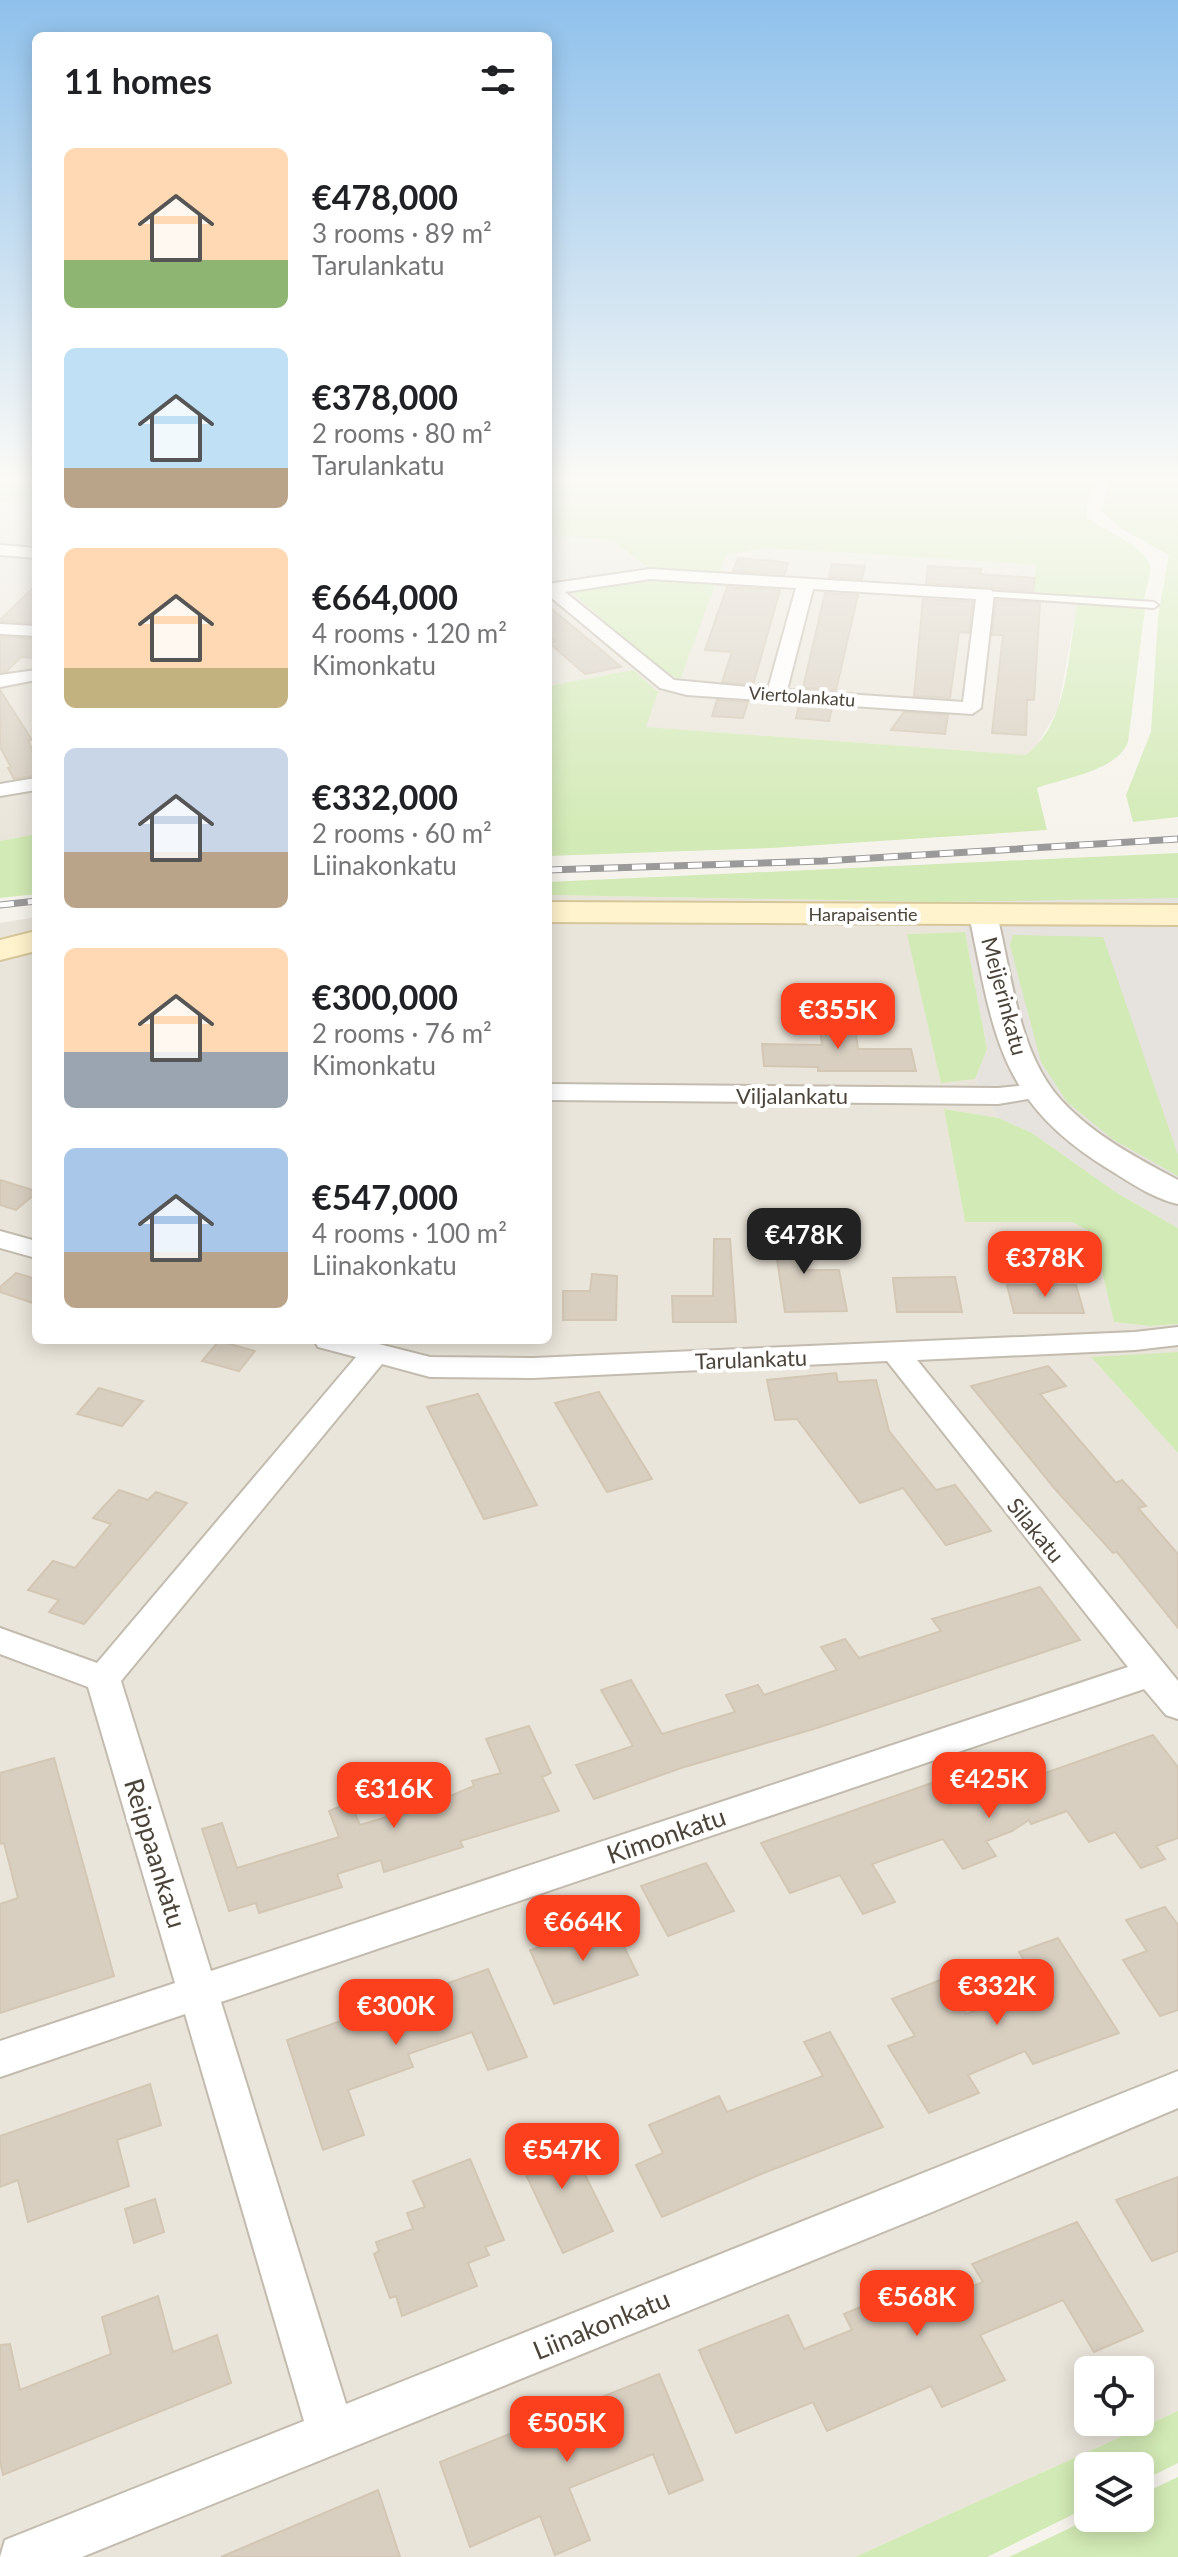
<!DOCTYPE html>
<meta charset="utf-8">
<style>
body{margin:0;font-family:Lato,sans-serif;background:#f6f6f6;color:#202124;height:100vh;display:flex;flex-direction:column;font-size:30px;white-space:nowrap}
*{box-sizing:border-box;margin:0}
p{font-size:26px;color:#757577}
.icon{flex:none;width:44px;height:44px;fill:none;stroke:currentColor;stroke-width:2;stroke-linecap:round;stroke-linejoin:round}
.map{position:relative;flex:1;overflow:hidden}
.details{position:absolute;left:32px;top:32px;width:520px;height:1312px;display:flex;flex-direction:column;background:#fff;border-radius:12px;box-shadow:0 4px 20px #0003}
.details>*{flex:none}
.tools{position:absolute;left:1074px;top:2356px;display:grid;gap:16px}
.tools a{display:grid;place-items:center;width:80px;height:80px;border-radius:12px;background:#fff;box-shadow:0 4px 20px #0003;font-size:40px}
.price{position:absolute;translate:-50% -68px;padding:0 18px;border-radius:16px;background:#fc3f1d;color:#fff;font-size:26px;line-height:52px;filter:drop-shadow(0 2px 4px #0008)}
.price::after{content:'';position:absolute;left:50%;top:48px;width:24px;height:18px;margin-left:-12px;background:inherit;clip-path:polygon(0 0,100% 0,50% 100%)}
.price.on{background:#222;color:#fff}
ul{padding:0;list-style:none}
li{display:flex;align-items:center;gap:24px;height:200px;padding:0 32px}
li span{display:grid;place-items:center;flex:none;width:224px;height:160px;border-radius:12px;color:#555}
li>.icon{margin-inline-start:auto}
span .icon{width:96px;height:96px;fill:#fffc;stroke-width:1}
li b{font-size:34px}
h2{display:flex;justify-content:space-between;align-items:center;height:96px;padding:0 32px;font-size:34px}
.map>svg:first-child{display:block}
.residential{fill:#eae5da;fill-rule:evenodd}
.industrial{fill:#e6e2dd}
.green{fill:#d2eab5}
.building{fill:#d8cfc1;stroke:#d3c7b4;stroke-width:2}
.lines{fill:none;stroke-linecap:round;stroke-linejoin:round}
.service-casing{stroke:#c2bbae;stroke-width:4}
.minor-casing{stroke:#c2bbae;stroke-width:4}
.tertiary-casing{stroke:#c2bbae;stroke-width:4}
.secondary-casing{stroke:#d6c79b;stroke-width:4}
.service{fill:#fff;fill-rule:evenodd}
.minor{fill:#fff;fill-rule:evenodd}
.tertiary{fill:#fff;fill-rule:evenodd}
.secondary{fill:#fff3cd;fill-rule:evenodd}
.rail-casing{stroke:#9a9a9a;stroke-width:7}
.rail{stroke:#fff;stroke-width:5;stroke-dasharray:14;stroke-linecap:butt}
.labels{text-anchor:middle;dominant-baseline:central;stroke-width:8;stroke-linejoin:round;paint-order:stroke}
.far-street-label{font-size:18px;fill:#4b4439;stroke:#fff}
.street-label{font-size:22px;fill:#4b4439;stroke:#fff}
.near-street-label{font-size:26px;fill:#4b4439;stroke:#fff}
</style>
<div class="map">
<svg width="1178" height="2557" viewBox="0 0 1178 2557">
<rect width="100%" height="100%" fill="#f6f3ec"/>
<g class="residential">
<path d="M 0,502 L 36,504 L 36,834 L 0,841 Z"/>
<path d="M 548,536 L 612,540 L 648,568 L 720,573 L 726,555 L 767,548 L 1036,565 L 1035,592 L 1086,596 L 1095,605 L 1077,605 L 1058,709 L 1036,747 L 1026,755 L 645,727 L 633,670 L 548,686 Z"/>
<path d="M 548,895 L 937,902 L 965,932 L 908,934 L 941,1082 L 975,1079 L 999,1118 L 944,1109 L 965,1222 L 1072,1222 L 1093,1233 L 1114,1322 L 1150,1326 L 1178,1324 L 1178,1352 L 1092,1358 L 1178,1453 L 1178,2411 L 855,2557 L 0,2557 L 0,923 L 36,917 L 36,1340 L 548,1340 ZM 1088,2370 L 1140,2370 L 1140,2422 L 1088,2422 Z"/>
</g>
<path class="industrial" d="M 1112,897 L 1178,898 L 1178,1228 L 1117,1193 L 1032,1133 L 999,1118 L 975,1079 L 987,1049 L 965,932 L 937,902 Z"/>
<g class="green">
<path d="M 0,483 L 36,483 L 36,504 L 0,502 Z"/>
<path d="M 548,483 L 1094,483 L 1087,505 L 1087,518 C 1103,530 1149,547 1150,568 C 1150,577 1146,589 1144,599 L 1140,602 L 1034,592 L 1036,565 L 767,548 L 726,555 L 720,573 L 648,568 L 612,540 L 548,536 Z"/>
<path d="M 1109,483 L 1178,483 L 1178,817 L 1133,822 L 1126,795 L 1151,732 L 1158,616 L 1169,555 L 1120,528 L 1101,511 Z"/>
<path d="M 679,580 L 716,582 L 680,680 L 655,666 L 574,594 L 584,588 Z"/>
<path d="M 1111,603 L 1145,608 L 1128,742 C 1117,771 1064,778 1037,788 L 1047,830 L 772,848 L 548,856 L 548,735 L 551,734 L 548,731 L 548,686 L 633,670 L 658,692 L 646,727 L 1026,755 C 1069,723 1068,653 1077,605 Z"/>
<path d="M 36,834 L 36,894 L 0,898 L 0,841 Z"/>
<path d="M 1178,853 L 1178,898 L 936,902 L 548,895 L 548,882 Z"/>
<path d="M 965,932 L 987,1049 L 975,1079 L 941,1083 L 907,934 Z"/>
<path d="M 1013,935 L 1103,937 L 1178,1155 L 1178,1176 L 1114,1140 L 1067,1102 L 1041,1062 L 1010,945 Z"/>
<path d="M 944,1109 L 999,1118 L 1032,1133 L 1117,1193 L 1178,1228 L 1178,1324 L 1150,1326 L 1114,1322 L 1093,1233 L 1072,1222 L 965,1222 Z"/>
<path d="M 1178,1352 L 1178,1453 L 1091,1357 Z"/>
<path d="M 1178,2411 L 1178,2463 L 1140,2482 L 1140,2466 L 1088,2466 L 1088,2507 L 987,2557 L 855,2557 Z"/>
<path d="M 1178,2477 L 1178,2557 L 1009,2557 L 1091,2518 L 1140,2518 L 1140,2495 Z"/>
</g>
<g class="building">
<path d="M 738,558 L 774,561 L 788,563 L 785,574 L 733,571 Z"/>
<path d="M 832,564 L 865,566 L 862,579 L 829,577 Z"/>
<path d="M 928,566 L 981,569 L 980,574 L 1035,578 L 1033,591 L 926,583 Z"/>
<path d="M 36,585 L 36,623 L 0,621 L 0,620 Z"/>
<path d="M 727,587 L 780,590 L 753,685 L 722,682 L 732,652 L 705,650 Z"/>
<path d="M 825,593 L 858,595 L 836,690 L 803,688 Z"/>
<path d="M 923,599 L 973,602 L 969,633 L 959,632 L 950,698 L 914,696 Z"/>
<path d="M 996,600 L 1040,603 L 1034,700 L 1027,700 L 1026,735 L 992,733 L 1003,635 L 992,635 Z"/>
<path d="M 548,606 L 599,648 L 621,667 L 585,674 L 548,642 L 555,641 L 548,635 Z"/>
<path d="M 0,637 L 36,639 L 36,658 L 21,657 L 7,671 L 0,672 Z"/>
<path d="M 0,690 L 32,740 L 28,740 L 36,759 L 36,775 L 14,779 L 8,768 L 11,767 L 0,747 Z"/>
<path d="M 717,700 L 748,702 L 743,718 L 712,716 Z"/>
<path d="M 799,705 L 832,708 L 829,721 L 796,718 Z"/>
<path d="M 904,712 L 948,715 L 945,734 L 891,730 Z"/>
<path d="M 818,1013 L 853,1013 L 858,1049 L 911,1049 L 916,1071 L 818,1071 L 818,1067 L 764,1066 L 762,1044 L 822,1045 Z"/>
<path d="M 0,1180 L 36,1191 L 36,1193 L 16,1210 L 0,1205 Z"/>
<path d="M 771,1219 L 797,1219 L 801,1270 L 839,1270 L 847,1311 L 785,1312 Z"/>
<path d="M 714,1239 L 730,1239 L 736,1322 L 673,1322 L 672,1296 L 713,1296 Z"/>
<path d="M 16,1273 L 36,1279 L 36,1304 L 0,1292 L 0,1287 Z"/>
<path d="M 592,1274 L 617,1276 L 616,1320 L 563,1320 L 563,1291 L 590,1291 Z"/>
<path d="M 955,1277 L 962,1312 L 897,1312 L 893,1278 Z"/>
<path d="M 1007,1285 L 1076,1285 L 1084,1313 L 1014,1313 Z"/>
<path d="M 219,1341 L 255,1351 L 239,1371 L 202,1361 Z"/>
<path d="M 1048,1366 L 1066,1386 L 1040,1394 L 1116,1483 L 1122,1480 L 1146,1506 L 1138,1508 L 1178,1554 L 1178,1628 L 1117,1552 L 1113,1553 L 1055,1489 L 971,1386 Z"/>
<path d="M 836,1373 L 838,1382 L 876,1380 L 889,1431 L 936,1490 L 955,1485 L 991,1531 L 946,1545 L 903,1488 L 860,1503 L 797,1419 L 775,1420 L 767,1380 Z"/>
<path d="M 99,1388 L 143,1401 L 122,1426 L 77,1414 Z"/>
<path d="M 599,1392 L 652,1479 L 607,1492 L 555,1403 Z"/>
<path d="M 478,1394 L 537,1505 L 484,1519 L 427,1407 Z"/>
<path d="M 119,1490 L 148,1500 L 156,1492 L 187,1503 L 84,1624 L 49,1612 L 59,1600 L 28,1590 L 53,1561 L 75,1568 L 111,1524 L 93,1518 Z"/>
<path d="M 1040,1587 L 1080,1640 L 817,1728 L 681,1768 L 594,1799 L 576,1765 L 633,1746 L 601,1690 L 631,1680 L 662,1734 L 735,1712 L 726,1695 L 758,1685 L 764,1695 L 837,1670 L 821,1647 L 845,1639 L 859,1658 L 941,1631 L 932,1619 Z"/>
<path d="M 529,1726 L 551,1773 L 542,1777 L 559,1811 L 460,1841 L 463,1847 L 384,1872 L 381,1860 L 337,1874 L 342,1887 L 259,1913 L 256,1903 L 229,1911 L 202,1829 L 222,1823 L 237,1868 L 339,1837 L 329,1811 L 350,1802 L 360,1825 L 403,1812 L 391,1787 L 423,1776 L 436,1802 L 474,1786 L 472,1781 L 501,1773 L 486,1739 Z"/>
<path d="M 1153,1735 L 1178,1767 L 1178,1838 L 1156,1846 L 1165,1859 L 1141,1868 L 1115,1832 L 1089,1842 L 1067,1811 L 1031,1824 L 1029,1820 L 1012,1831 L 986,1841 L 996,1856 L 963,1869 L 943,1839 L 872,1864 L 895,1902 L 863,1914 L 840,1875 L 790,1893 L 761,1843 L 943,1779 L 960,1803 Z"/>
<path d="M 54,1758 L 114,1976 L 0,2013 L 0,1904 L 18,1898 L 4,1843 L 0,1844 L 0,1773 Z"/>
<path d="M 706,1863 L 734,1911 L 668,1936 L 641,1886 Z"/>
<path d="M 1165,1907 L 1178,1925 L 1178,2010 L 1160,2016 L 1123,1960 L 1147,1951 L 1126,1920 Z"/>
<path d="M 612,1923 L 638,1975 L 554,2004 L 530,1950 Z"/>
<path d="M 1058,1938 L 1119,2033 L 1033,2064 L 1025,2051 L 968,2075 L 979,2093 L 929,2113 L 888,2046 L 915,2036 L 892,1999 L 943,1979 L 966,2014 L 1041,1987 L 1019,1952 Z"/>
<path d="M 488,1969 L 527,2057 L 488,2070 L 472,2032 L 408,2054 L 413,2067 L 348,2090 L 364,2135 L 323,2150 L 287,2040 Z"/>
<path d="M 830,2032 L 883,2127 L 761,2174 L 662,2217 L 636,2165 L 663,2153 L 649,2125 L 719,2096 L 727,2112 L 823,2076 L 804,2042 Z"/>
<path d="M 150,2084 L 161,2125 L 117,2140 L 129,2186 L 28,2222 L 18,2180 L 0,2187 L 0,2136 Z"/>
<path d="M 544,2130 L 552,2148 L 568,2141 L 613,2231 L 563,2253 L 511,2143 Z"/>
<path d="M 470,2159 L 504,2240 L 485,2247 L 489,2255 L 468,2263 L 477,2286 L 402,2316 L 396,2296 L 390,2298 L 374,2254 L 379,2251 L 376,2242 L 413,2229 L 407,2213 L 425,2207 L 413,2181 Z"/>
<path d="M 1178,2177 L 1178,2251 L 1152,2261 L 1116,2200 Z"/>
<path d="M 155,2199 L 164,2232 L 134,2243 L 125,2209 Z"/>
<path d="M 1077,2222 L 1143,2331 L 1094,2352 L 1063,2300 L 980,2335 L 1005,2380 L 942,2407 L 931,2386 L 827,2431 L 813,2402 L 736,2433 L 699,2350 L 788,2315 L 804,2349 L 852,2330 L 844,2314 L 928,2278 L 939,2300 L 983,2282 L 972,2264 Z"/>
<path d="M 158,2296 L 173,2352 L 217,2335 L 231,2383 L 3,2475 L 0,2461 L 0,2345 L 10,2344 L 20,2390 L 111,2354 L 102,2317 Z"/>
<path d="M 659,2374 L 703,2480 L 669,2494 L 653,2454 L 569,2488 L 590,2540 L 555,2555 L 540,2516 L 470,2547 L 440,2462 Z"/>
<path d="M 378,2490 L 400,2557 L 221,2557 Z"/>
</g>
<g class="lines">
<g class="service-casing">
<path id="service" d="M 985,591 L 1154,602 L 1158,605 L 1154,608 L 982,596 L 982,592 Z"/>
</g>
<g class="minor-casing">
<g id="minor">
<path d="M 0,545 L 36,548 L 36,558 L 0,555 Z"/>
<path d="M 650,569 L 991,590 L 994,594 L 981,708 L 972,714 L 687,695 L 660,688 L 548,595 L 548,584 ZM 650,579 L 796,588 L 768,689 L 674,680 L 565,592 ZM 813,589 L 976,599 L 963,702 L 787,690 Z"/>
<path d="M 0,624 L 36,626 L 36,636 L 0,634 Z"/>
<path d="M 36,670 L 36,680 L 0,687 L 0,675 Z"/>
<path d="M 36,778 L 36,790 L 0,796 L 0,784 Z"/>
<path d="M 548,1084 L 998,1088 L 1037,1084 L 1046,1086 L 1049,1091 L 1046,1096 L 998,1104 L 548,1100 Z"/>
<path d="M 0,1231 L 36,1241 L 36,1258 L 0,1248 Z"/>
<path d="M 1178,1327 L 1178,1345 L 1135,1350 L 917,1360 L 1178,1681 L 1178,1719 L 1166,1715 L 1144,1689 L 221,2002 L 346,2404 L 1178,2071 L 1178,2108 L 932,2212 L 82,2557 L 0,2557 L 5,2540 L 304,2421 L 185,2014 L 0,2077 L 0,2041 L 175,1983 L 88,1687 L 0,1654 L 0,1628 L 97,1663 L 356,1357 L 318,1347 L 314,1340 L 363,1340 L 430,1357 L 533,1358 L 1135,1332 ZM 887,1361 L 1128,1667 L 211,1971 L 121,1681 L 382,1364 L 430,1377 L 533,1378 Z"/>
</g>
</g>
<g class="tertiary-casing">
<path id="tertiary" d="M 983,906 L 993,909 L 997,915 C 1012,975 1018,1053 1061,1100 C 1093,1135 1137,1158 1178,1180 L 1178,1204 C 1151,1198 1125,1179 1102,1165 C 996,1098 993,1027 969,915 L 973,909 Z"/>
</g>
<g class="secondary-casing">
<g id="secondary">
<path d="M 548,902 L 1178,905 L 1178,925 L 548,922 Z"/>
<path d="M 36,931 L 36,951 L 0,960 L 0,940 Z"/>
</g>
</g>
<use href="#service" class="service"/>
<use href="#minor" class="minor"/>
<use href="#tertiary" class="tertiary"/>
<use href="#secondary" class="secondary"/>
<g class="rail-casing">
<g id="rail">
<path d="M 548,870 L 823,861 L 1178,839"/>
<path d="M 0,905 L 36,901"/>
</g>
</g>
<use href="#rail" class="rail"/>
</g>
<linearGradient id="sky" x2="0" y2="1"><stop stop-color="#8fc1ec"/><stop offset="0.57" stop-color="#fbfaf6"/><stop offset="1" stop-color="#fbfaf6" stop-opacity="0"/></linearGradient>
<rect width="1178" height="841" fill="url(#sky)"/>
<g class="labels">
<g class="far-street-label">
<text transform="translate(802 696) rotate(4)">Viertolankatu</text>
<text x="863" y="914">Harapaisentie</text>
</g>
<g class="street-label">
<text transform="translate(1005 996) rotate(75)">Meijerinkatu</text>
<text x="792" y="1095">Viljalankatu</text>
<text transform="translate(751 1359) rotate(-2)">Tarulankatu</text>
<text transform="translate(1036 1530) rotate(51)">Silakatu</text>
</g>
<g class="near-street-label">
<text transform="translate(666 1835) rotate(-19)">Kimonkatu</text>
<text transform="translate(156 1853) rotate(73)">Reippaankatu</text>
<text transform="translate(601 2324) rotate(-22)">Liinakonkatu</text>
</g>
</g>
</svg>
<div class="tools">
<a><svg class="icon" aria-label="locate" viewBox="0 0 24 24"><circle cx="12" cy="12" r="6"/><path d="M12 2v4M12 18v4M2 12h4M18 12h4"/></svg></a>
<a><svg class="icon" aria-label="layers" viewBox="0 0 24 24"><path d="M12 4l9 5-9 5-9-5zM3 14l9 5 9-5"/></svg></a>
</div>
<b class="price" style="left:838px;top:1051px">€355K</b>
<b class="price on" style="left:804px;top:1276px">€478K</b>
<b class="price" style="left:1045px;top:1299px">€378K</b>
<b class="price" style="left:989px;top:1820px">€425K</b>
<b class="price" style="left:394px;top:1830px">€316K</b>
<b class="price" style="left:583px;top:1963px">€664K</b>
<b class="price" style="left:997px;top:2027px">€332K</b>
<b class="price" style="left:396px;top:2047px">€300K</b>
<b class="price" style="left:562px;top:2191px">€547K</b>
<b class="price" style="left:917px;top:2338px">€568K</b>
<b class="price" style="left:567px;top:2464px">€505K</b>
<section class="details">
<h2>11 homes<svg class="icon" aria-label="filters" viewBox="0 0 24 24"><path d="M4 7h16M4 17h16"/><circle cx="9" cy="7" r="2"/><circle cx="15" cy="17" r="2"/></svg></h2>
<ul>
<li><span style="background:linear-gradient(#ffd9b3 70%,#8fb573 0)"><svg class="icon" aria-label="home" viewBox="0 0 24 24"><path d="M3 11l9-7 9 7M6 9v11h12V9"/></svg></span><div><b>€478,000</b><p>3 rooms · 89 m²</p><p>Tarulankatu</p></div></li>
<li><span style="background:linear-gradient(#bfe0f5 75%,#b9a48a 0)"><svg class="icon" aria-label="home" viewBox="0 0 24 24"><path d="M3 11l9-7 9 7M6 9v11h12V9"/></svg></span><div><b>€378,000</b><p>2 rooms · 80 m²</p><p>Tarulankatu</p></div></li>
<li><span style="background:linear-gradient(#ffd9b3 75%,#c2b280 0)"><svg class="icon" aria-label="home" viewBox="0 0 24 24"><path d="M3 11l9-7 9 7M6 9v11h12V9"/></svg></span><div><b>€664,000</b><p>4 rooms · 120 m²</p><p>Kimonkatu</p></div></li>
<li><span style="background:linear-gradient(#c9d6e8 65%,#b9a48a 0)"><svg class="icon" aria-label="home" viewBox="0 0 24 24"><path d="M3 11l9-7 9 7M6 9v11h12V9"/></svg></span><div><b>€332,000</b><p>2 rooms · 60 m²</p><p>Liinakonkatu</p></div></li>
<li><span style="background:linear-gradient(#ffd9b3 65%,#9aa5b1 0)"><svg class="icon" aria-label="home" viewBox="0 0 24 24"><path d="M3 11l9-7 9 7M6 9v11h12V9"/></svg></span><div><b>€300,000</b><p>2 rooms · 76 m²</p><p>Kimonkatu</p></div></li>
<li><span style="background:linear-gradient(#a9c7e8 65%,#b9a48a 0)"><svg class="icon" aria-label="home" viewBox="0 0 24 24"><path d="M3 11l9-7 9 7M6 9v11h12V9"/></svg></span><div><b>€547,000</b><p>4 rooms · 100 m²</p><p>Liinakonkatu</p></div></li>
</ul>
</section>
</div>
